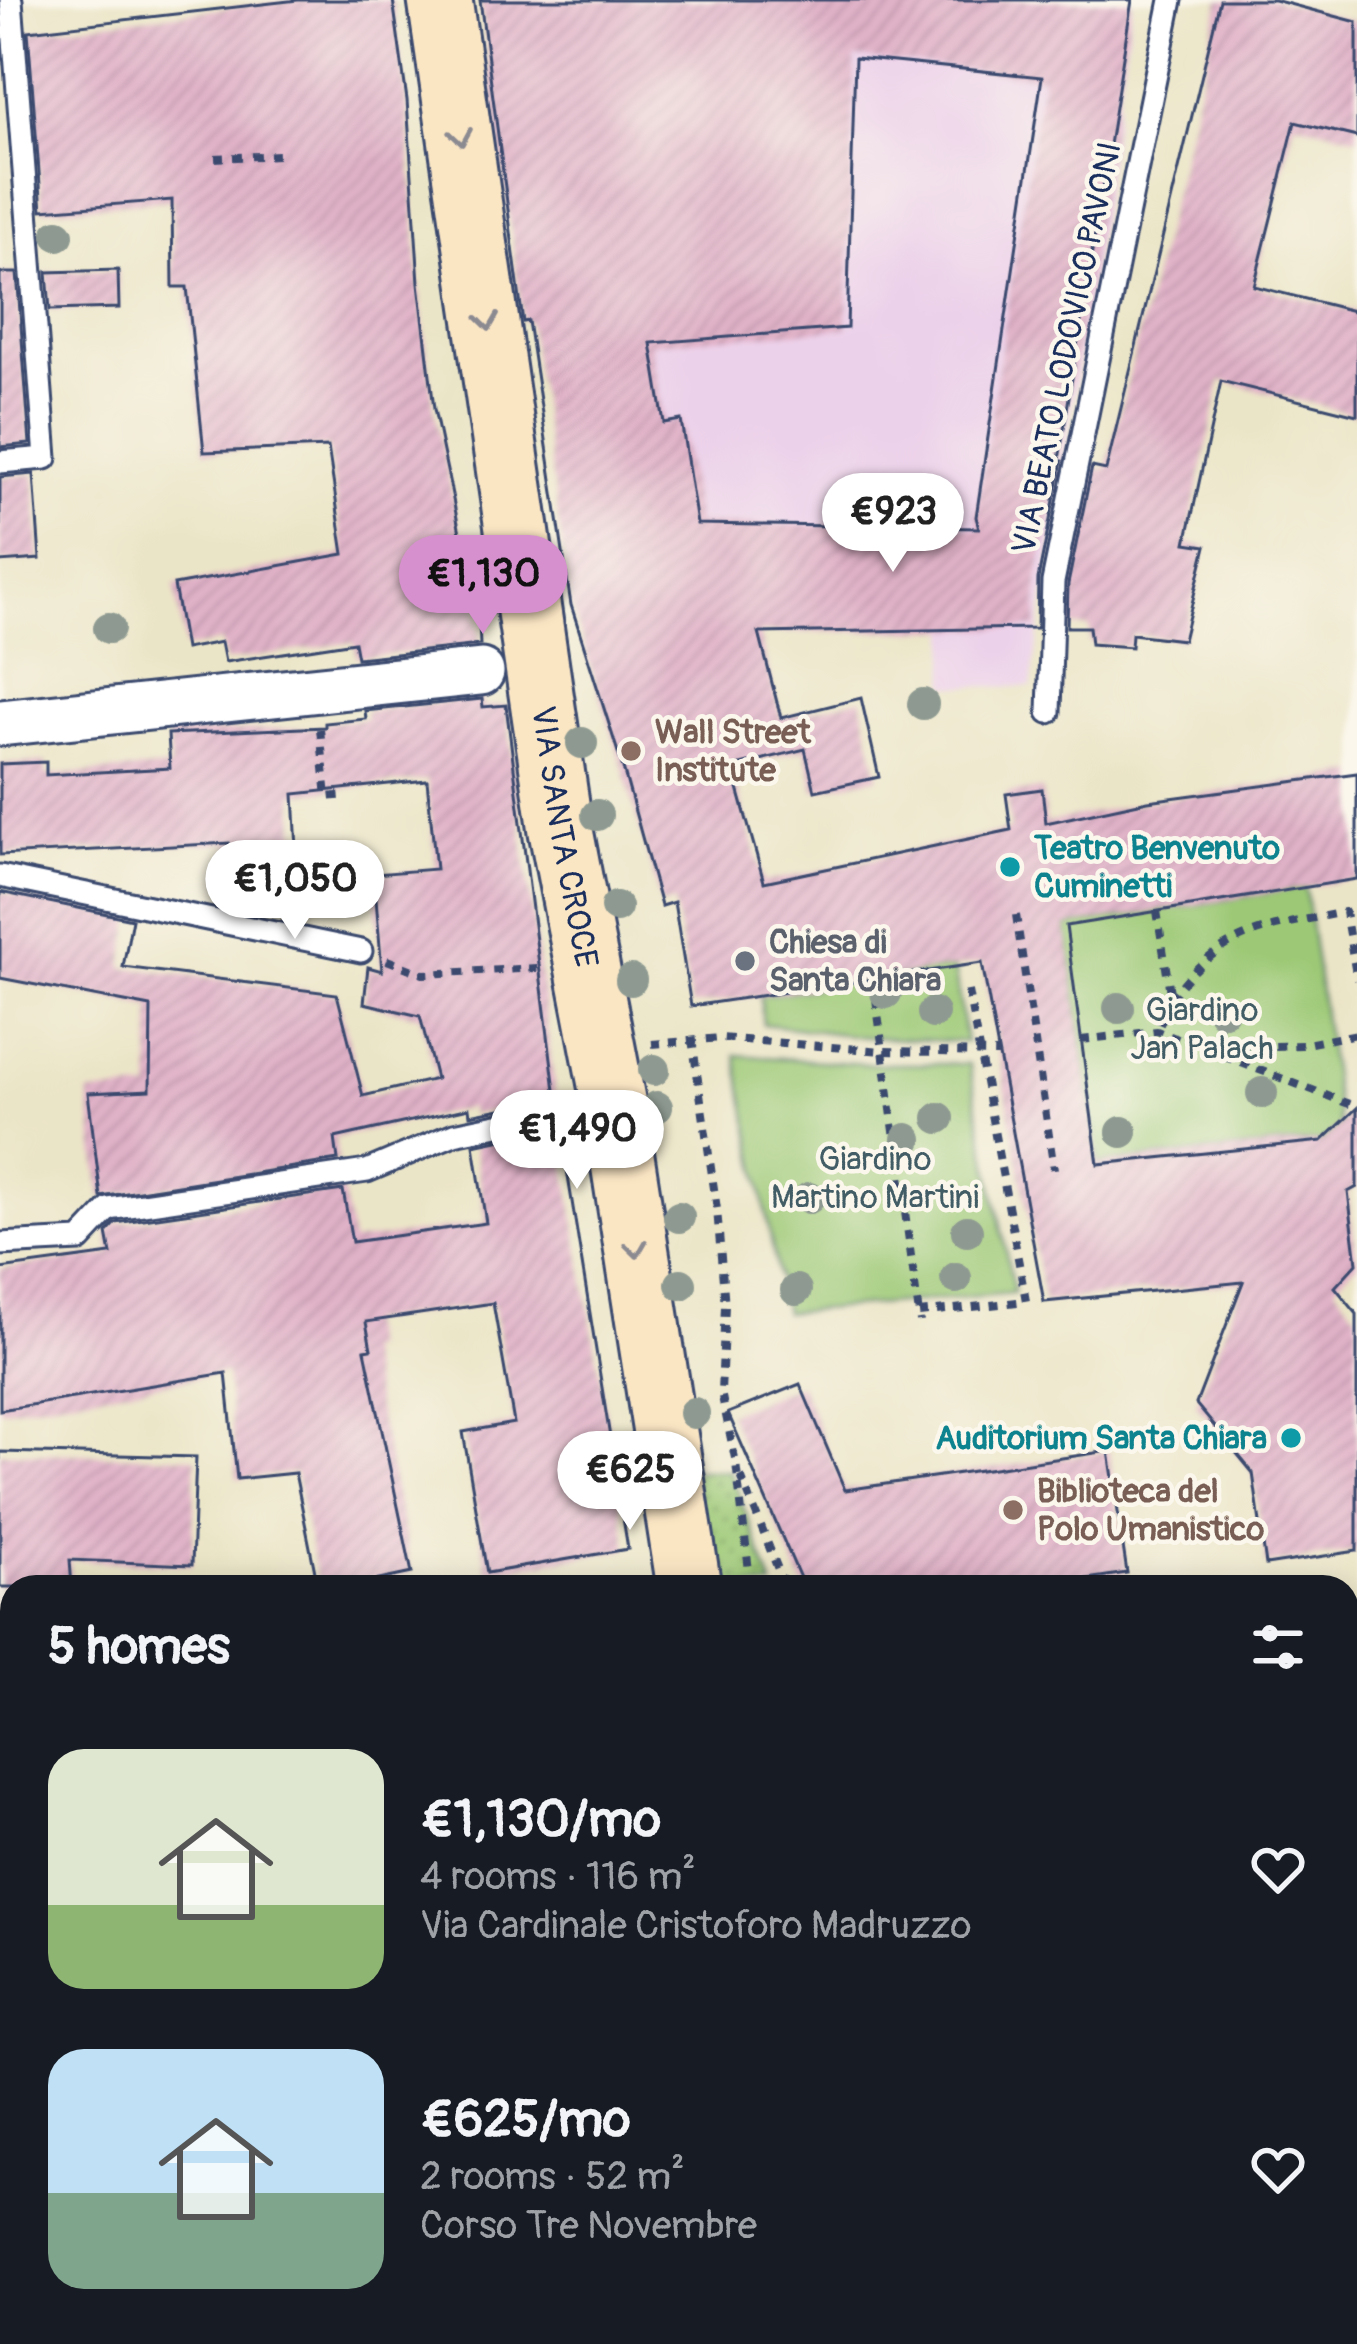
<!DOCTYPE html>
<meta charset="utf-8">
<style>
body{margin:0;font-family:Pangolin,sans-serif;background:#242831;color:#f1f3f6;height:100vh;display:flex;flex-direction:column;font-size:45px;white-space:nowrap}
*{box-sizing:border-box;margin:0}
p{font-size:39px;color:#9ea1a6}
.icon{flex:none;width:66px;height:66px;fill:none;stroke:currentColor;stroke-width:2;stroke-linecap:round;stroke-linejoin:round}
.map{position:relative;flex:1;overflow:hidden}
.side{position:absolute;left:0px;top:1575px;width:1359px;height:771px;display:flex;flex-direction:column;background:#171b24;border-radius:36px 36px 0 0;box-shadow:0 6px 30px #0003}
.side>*{flex:none}
.price{position:absolute;translate:-50% -102px;padding:0 27px;border-radius:42px;background:#fff;color:#222;font-size:39px;line-height:78px;filter:drop-shadow(0 3px 6px #0008)}
.price::after{content:'';position:absolute;left:50%;top:72px;width:36px;height:27px;margin-left:-18px;background:inherit;clip-path:polygon(0 0,100% 0,50% 100%)}
.price.active{background:#d690ce;color:#111}
ul{padding:0;list-style:none}
li{display:flex;align-items:center;gap:36px;height:300px;padding:0 48px}
li span{display:grid;place-items:center;flex:none;width:336px;height:240px;border-radius:36px;color:#555}
li>.icon{margin-inline-start:auto}
span .icon{width:144px;height:144px;fill:#fffc;stroke-width:1}
li b{font-size:51px}
h2{display:flex;justify-content:space-between;align-items:center;height:144px;padding:0 48px;font-size:51px}
.map>svg:first-child{display:block}
.built{fill:#ecd1ea}
.green{fill:#9dc976;stroke:#5c7c6a;stroke-width:3}
.park{fill:url(#park-dots);stroke:#5c7c6a;stroke-width:3}
.building{fill:url(#building-hatch);fill-rule:evenodd}
.lines{fill:none;stroke-linecap:round;stroke-linejoin:round}
.lane-casing{stroke:#3a4a6e;stroke-width:27}
.street-casing{stroke:#3a4a6e;stroke-width:51}
.secondary-casing{stroke:#3a4a6e;stroke-width:69}
.path{stroke:#3a4a6e;stroke-width:8;stroke-dasharray:9 9;stroke-linecap:butt}
.lane{stroke:#fff;stroke-width:21}
.street{stroke:#fff;stroke-width:45}
.secondary{stroke:#fbe6c4;stroke-width:63}
.tree{fill:#8e9a91}
.oneway{stroke:#8b8a91}
.education-dot{fill:#8d6e63;stroke:#fbf7ec;stroke-width:4.5}
.culture-dot{fill:#0f9aa8;stroke:#fbf7ec;stroke-width:4.5}
.worship-dot{fill:#6b7280;stroke:#fbf7ec;stroke-width:4.5}
.labels{text-anchor:middle;dominant-baseline:central;stroke-width:9;stroke-linejoin:round;paint-order:stroke}
.street-label{font-size:33px;fill:#1b2f5e;stroke:#fbf7ec}
.education-label{font-size:33px;font-weight:bold;fill:#785e54;stroke:#fbf7ec;text-anchor:start}
.culture-label{font-size:33px;font-weight:bold;fill:#0d838f;stroke:#fbf7ec;text-anchor:start}
.worship-label{font-size:33px;font-weight:bold;fill:#5b616d;stroke:#fbf7ec;text-anchor:start}
.park-label{font-size:33px;fill:#425d65;stroke:#fbf7ec}
</style>
<div class="map">
<svg width="1357" height="2344" viewBox="0 0 1357 2344">
<defs>
<pattern id="park-dots" width="8" height="8" patternUnits="userSpaceOnUse" patternTransform="scale(3)"><rect width="8" height="8" fill="#9dc976"/><path d="M2 2h.1M6 6h.1" fill="none" stroke="#7fa464" stroke-width="1.8" stroke-linecap="round"/></pattern>
<pattern id="building-hatch" width="6" height="6" patternUnits="userSpaceOnUse" patternTransform="scale(3)"><rect width="6" height="6" fill="#e1b2c8"/><path d="M-1 1l2-2M0 6l6-6M5 7l2-2" fill="none" stroke="#c099ae"/></pattern>
</defs>
<rect width="100%" height="100%" fill="#fbf7ec"/>
<filter id="ink" filterUnits="userSpaceOnUse"><feTurbulence type="fractalNoise" baseFrequency=".00833" numOctaves="2"/><feDisplacementMap in="SourceGraphic" scale="24" xChannelSelector="R" yChannelSelector="G"/><feConvolveMatrix kernelMatrix="1 2 1 2 8 2 1 2 1" color-interpolation-filters="sRGB"/></filter>
<filter id="wash" filterUnits="userSpaceOnUse"><feTurbulence type="fractalNoise" baseFrequency=".004" numOctaves="4" result="noise"/><feDisplacementMap in="SourceGraphic" scale="48" xChannelSelector="R" yChannelSelector="G"/><feGaussianBlur stdDeviation="2.7" result="paint"/><feColorMatrix in="noise" values="0 0 0 0 0 0 0 0 0 0 0 0 0 0 0 0 0 1.4 0 .05"/><feComposite in="paint" operator="in"/></filter>
<g filter="url(#wash)">
<rect width="100%" height="100%" fill="#ebe5c7"/>
<path class="built" d="M 760,0 L 1133,0 L 1031,687 L 946,686 L 948,630 L 714,634 L 598,319 Z"/>
<g class="green">
<path d="M 1305,887 L 1341,1139 L 1098,1164 L 1066,926 Z"/>
<path d="M 954,967 L 966,1042 L 864,1037 L 763,1024 L 760,996 Z"/>
<path d="M 736,1055 L 865,1064 L 969,1064 L 1014,1293 L 785,1313 Z"/>
<path d="M 12,1696 L 12,1925 L 0,1927 L 0,1698 Z"/>
<path d="M 12,2052 L 12,2334 L 52,2334 L 53,2344 L 0,2344 L 0,2054 Z"/>
</g>
<path class="park" d="M 691,1471 L 730,1471 L 773,1587 L 712,1587 Z"/>
<g id="blocks">
<g class="building">
<path d="M 298,0 L 393,0 L 407,100 L 419,283 L 434,409 L 479,623 L 480,645 L 357,658 L 354,642 L 225,662 L 221,642 L 185,649 L 174,585 L 344,554 L 328,447 L 204,452 L 187,287 L 173,287 L 172,200 L 42,210 L 28,31 Z"/>
<path d="M 480,0 L 1132,0 L 1059,460 L 1062,461 L 1038,579 L 1037,628 L 759,633 L 781,718 L 861,698 L 879,777 L 815,791 L 805,749 L 732,767 L 764,882 L 1011,830 L 1006,794 L 1042,789 L 1046,823 L 1148,801 L 1357,773 L 1357,879 L 1066,926 L 1098,1164 L 1322,1141 L 1357,1108 L 1357,1187 L 1348,1192 L 1357,1263 L 1335,1287 L 1357,1314 L 1357,1551 L 1266,1565 L 1253,1473 L 1196,1404 L 1243,1282 L 1044,1302 L 982,963 L 691,1006 L 674,902 L 661,906 L 623,768 L 571,605 L 528,321 L 523,322 ZM 855,58 L 1042,77 L 976,517 L 979,528 L 697,524 L 681,420 L 664,423 L 651,343 L 847,328 Z"/>
<path d="M 1220,0 L 1274,0 L 1357,22 L 1357,137 L 1295,122 L 1254,286 L 1357,312 L 1357,415 L 1221,381 L 1186,543 L 1206,546 L 1183,640 L 1132,634 L 1131,647 L 1091,644 L 1089,627 L 1067,627 L 1068,584 L 1092,467 L 1106,470 Z"/>
<path d="M 118,270 L 119,308 L 50,310 L 47,272 Z"/>
<path d="M 0,273 L 17,273 L 30,444 L 0,447 Z"/>
<path d="M 34,474 L 40,559 L 0,562 L 0,477 Z"/>
<path d="M 482,699 L 483,707 L 506,705 L 556,1098 L 470,1115 L 469,1108 L 335,1138 L 338,1160 L 101,1197 L 88,1093 L 150,1090 L 151,1007 L 0,978 L 0,892 L 132,919 L 123,967 L 337,994 L 363,1096 L 436,1079 L 420,1016 L 364,1003 L 368,967 L 382,971 L 374,874 L 436,869 L 427,780 L 294,794 L 299,887 L 231,890 L 229,843 L 0,855 L 0,764 L 46,762 L 46,775 L 170,768 L 168,734 L 325,727 L 325,723 L 366,719 L 365,711 Z"/>
<path d="M 560,1127 L 628,1549 L 487,1573 L 463,1432 L 514,1423 L 493,1303 L 366,1322 L 371,1349 L 365,1350 L 412,1573 L 346,1587 L 318,1587 L 295,1473 L 237,1479 L 226,1373 L 0,1410 L 0,1269 L 111,1254 L 107,1233 L 116,1223 L 343,1190 L 352,1242 L 486,1223 L 474,1145 Z"/>
<path d="M 800,1384 L 845,1490 L 1109,1451 L 1127,1573 L 1033,1587 L 918,1587 L 916,1575 L 880,1587 L 804,1587 L 728,1413 Z"/>
<path d="M 0,1452 L 196,1457 L 192,1565 L 70,1560 L 72,1587 L 0,1587 Z"/>
</g>
</g>
</g>
<g filter="url(#ink)">
<use href="#blocks" fill-opacity="0" stroke="#3a4a6e" stroke-width="3"/>
<g class="lines">
<g class="lane-casing">
<g id="lane">
<path d="M 0,462 L 46,458 L 11,0"/>
<path d="M 1049,712 L 1053,582 L 1171,0"/>
<path d="M 0,876 L 361,951"/>
<path d="M 0,1244 L 80,1240 L 109,1209 L 367,1171 L 454,1134 L 555,1113 L 609,1106"/>
<path d="M 0,1678 L 12,1676"/>
<path d="M 0,1998 L 12,1996"/>
<path d="M 489,2334 L 490,2344"/>
</g>
</g>
<g class="street-casing">
<path id="street" d="M 0,723 L 481,672"/>
</g>
<g class="secondary-casing">
<g id="secondary">
<path id="s1" d="M 440,0 L 561,831 L 614,1105 L 689,1587"/>
<path d="M 1347,1940 L 1357,1936"/>
<path d="M 887,2334 L 894,2344"/>
</g>
</g>
<g class="path">
<path d="M 215,158 L 280,155"/>
<path d="M 320,729 L 327,797 L 347,795"/>
<path d="M 1157,911 L 1171,999 L 1157,1031"/>
<path d="M 1016,915 L 1054,1169"/>
<path d="M 387,960 L 423,974 L 538,968"/>
<path d="M 876,999 L 920,1322"/>
<path d="M 1171,999 C 1222,929 1265,928 1345,912 L 1357,980"/>
<path d="M 692,1039 L 717,1209 L 725,1306 L 721,1392 L 736,1463 L 751,1587"/>
<path d="M 1081,1040 L 1157,1031 L 1201,1048 L 1248,1047 L 1302,1045 L 1357,1034"/>
<path d="M 652,1044 L 721,1038 L 882,1051 L 998,1053"/>
<path d="M 1207,1050 L 1357,1107"/>
<path d="M 919,1313 L 1026,1301 L 967,986"/>
<path d="M 741,1476 L 785,1587"/>
<path d="M 0,2191 L 12,2214"/>
<path d="M 0,2220 L 12,2218"/>
<path d="M 78,2334 L 80,2344"/>
<path d="M 642,2334 L 642,2344"/>
<path d="M 36,2344 L 37,2334"/>
</g>
<use href="#lane" class="lane"/>
<use href="#street" class="street"/>
<use href="#secondary" class="secondary"/>
</g>
<g class="tree">
<circle cx="58" cy="235" r="16"/>
<circle cx="109" cy="628" r="16"/>
<circle cx="923" cy="704" r="16"/>
<circle cx="582" cy="743" r="16"/>
<circle cx="597" cy="815" r="16"/>
<circle cx="616" cy="907" r="16"/>
<circle cx="631" cy="980" r="16"/>
<circle cx="886" cy="993" r="16"/>
<circle cx="1119" cy="1008" r="16"/>
<circle cx="1223" cy="1011" r="16"/>
<circle cx="933" cy="1013" r="16"/>
<circle cx="654" cy="1070" r="16"/>
<circle cx="1262" cy="1093" r="16"/>
<circle cx="657" cy="1107" r="16"/>
<circle cx="939" cy="1118" r="16"/>
<circle cx="1122" cy="1132" r="16"/>
<circle cx="907" cy="1139" r="16"/>
<circle cx="809" cy="1198" r="16"/>
<circle cx="679" cy="1217" r="16"/>
<circle cx="967" cy="1231" r="16"/>
<circle cx="956" cy="1278" r="16"/>
<circle cx="681" cy="1284" r="16"/>
<circle cx="796" cy="1290" r="16"/>
<circle cx="694" cy="1413" r="16"/>
</g>
<defs><path id="oneway-chevron" d="M-2-3.5L2.5 0L-2 3.5" fill="none" stroke-width="1.6" stroke-linecap="round" stroke-linejoin="round" transform="scale(3)"/></defs>
<g class="oneway">
<use href="#oneway-chevron" transform="translate(461 137) rotate(81)"/>
<use href="#oneway-chevron" transform="translate(488 322) rotate(82)"/>
<use href="#oneway-chevron" transform="translate(636 1249) rotate(82)"/>
</g>
</g>
<g class="education-dot">
<circle cx="631" cy="751" r="12"/>
<circle cx="1013" cy="1510" r="12"/>
</g>
<g class="culture-dot">
<circle cx="1010" cy="867" r="12"/>
<circle cx="1291" cy="1438" r="12"/>
</g>
<circle class="worship-dot" cx="745" cy="961" r="12"/>
<g class="labels">
<g class="street-label">
<text transform="translate(1067 348) rotate(-78)">VIA BEATO LODOVICO PAVONI</text>
<text stroke="none"><textPath href="#s1" startOffset="846">VIA SANTA CROCE</textPath></text>
</g>
<g class="education-label">
<text x="655" y="732">Wall Street<tspan x="655" dy="38">Institute</tspan></text>
<text x="1037" y="1491">Biblioteca del<tspan x="1037" dy="38">Polo Umanistico</tspan></text>
</g>
<g class="culture-label">
<text x="1034" y="848">Teatro Benvenuto<tspan x="1034" dy="38">Cuminetti</tspan></text>
<text x="1267" y="1438" text-anchor="end">Auditorium Santa Chiara</text>
</g>
<g class="worship-label">
<text x="769" y="942">Chiesa di<tspan x="769" dy="38">Santa Chiara</tspan></text>
</g>
<g class="park-label">
<text x="1202" y="1010">Giardino<tspan x="1202" dy="38">Jan Palach</tspan></text>
<text x="875" y="1159">Giardino<tspan x="875" dy="38">Martino Martini</tspan></text>
</g>
</g>
</svg>
<b class="price" style="left:893px;top:575px">€923</b>
<b class="price active" style="left:483px;top:637px">€1,130</b>
<b class="price" style="left:295px;top:942px">€1,050</b>
<b class="price" style="left:577px;top:1192px">€1,490</b>
<b class="price" style="left:630px;top:1533px">€625</b>
<section class="side">
<h2>5 homes<svg class="icon" aria-label="filters" viewBox="0 0 24 24"><path d="M4 7h16M4 17h16"/><circle cx="9" cy="7" r="2"/><circle cx="15" cy="17" r="2"/></svg></h2>
<ul>
<li><span style="background:linear-gradient(#dfe7d0 65%,#8fb573 0)"><svg class="icon" aria-label="home" viewBox="0 0 24 24"><path d="M3 11l9-7 9 7M6 9v11h12V9"/></svg></span><div><b>€1,130/mo</b><p>4 rooms · 116 m²</p><p>Via Cardinale Cristoforo Madruzzo</p></div><svg class="icon" aria-label="heart" viewBox="0 0 24 24"><path d="M12 20l-8-8c-3-5 5-10 8-4 3-6 11-1 8 4z"/></svg></li>
<li><span style="background:linear-gradient(#bfe0f5 60%,#7fa58c 0)"><svg class="icon" aria-label="home" viewBox="0 0 24 24"><path d="M3 11l9-7 9 7M6 9v11h12V9"/></svg></span><div><b>€625/mo</b><p>2 rooms · 52 m²</p><p>Corso Tre Novembre</p></div><svg class="icon" aria-label="heart" viewBox="0 0 24 24"><path d="M12 20l-8-8c-3-5 5-10 8-4 3-6 11-1 8 4z"/></svg></li>
</ul>
</section>
</div>
